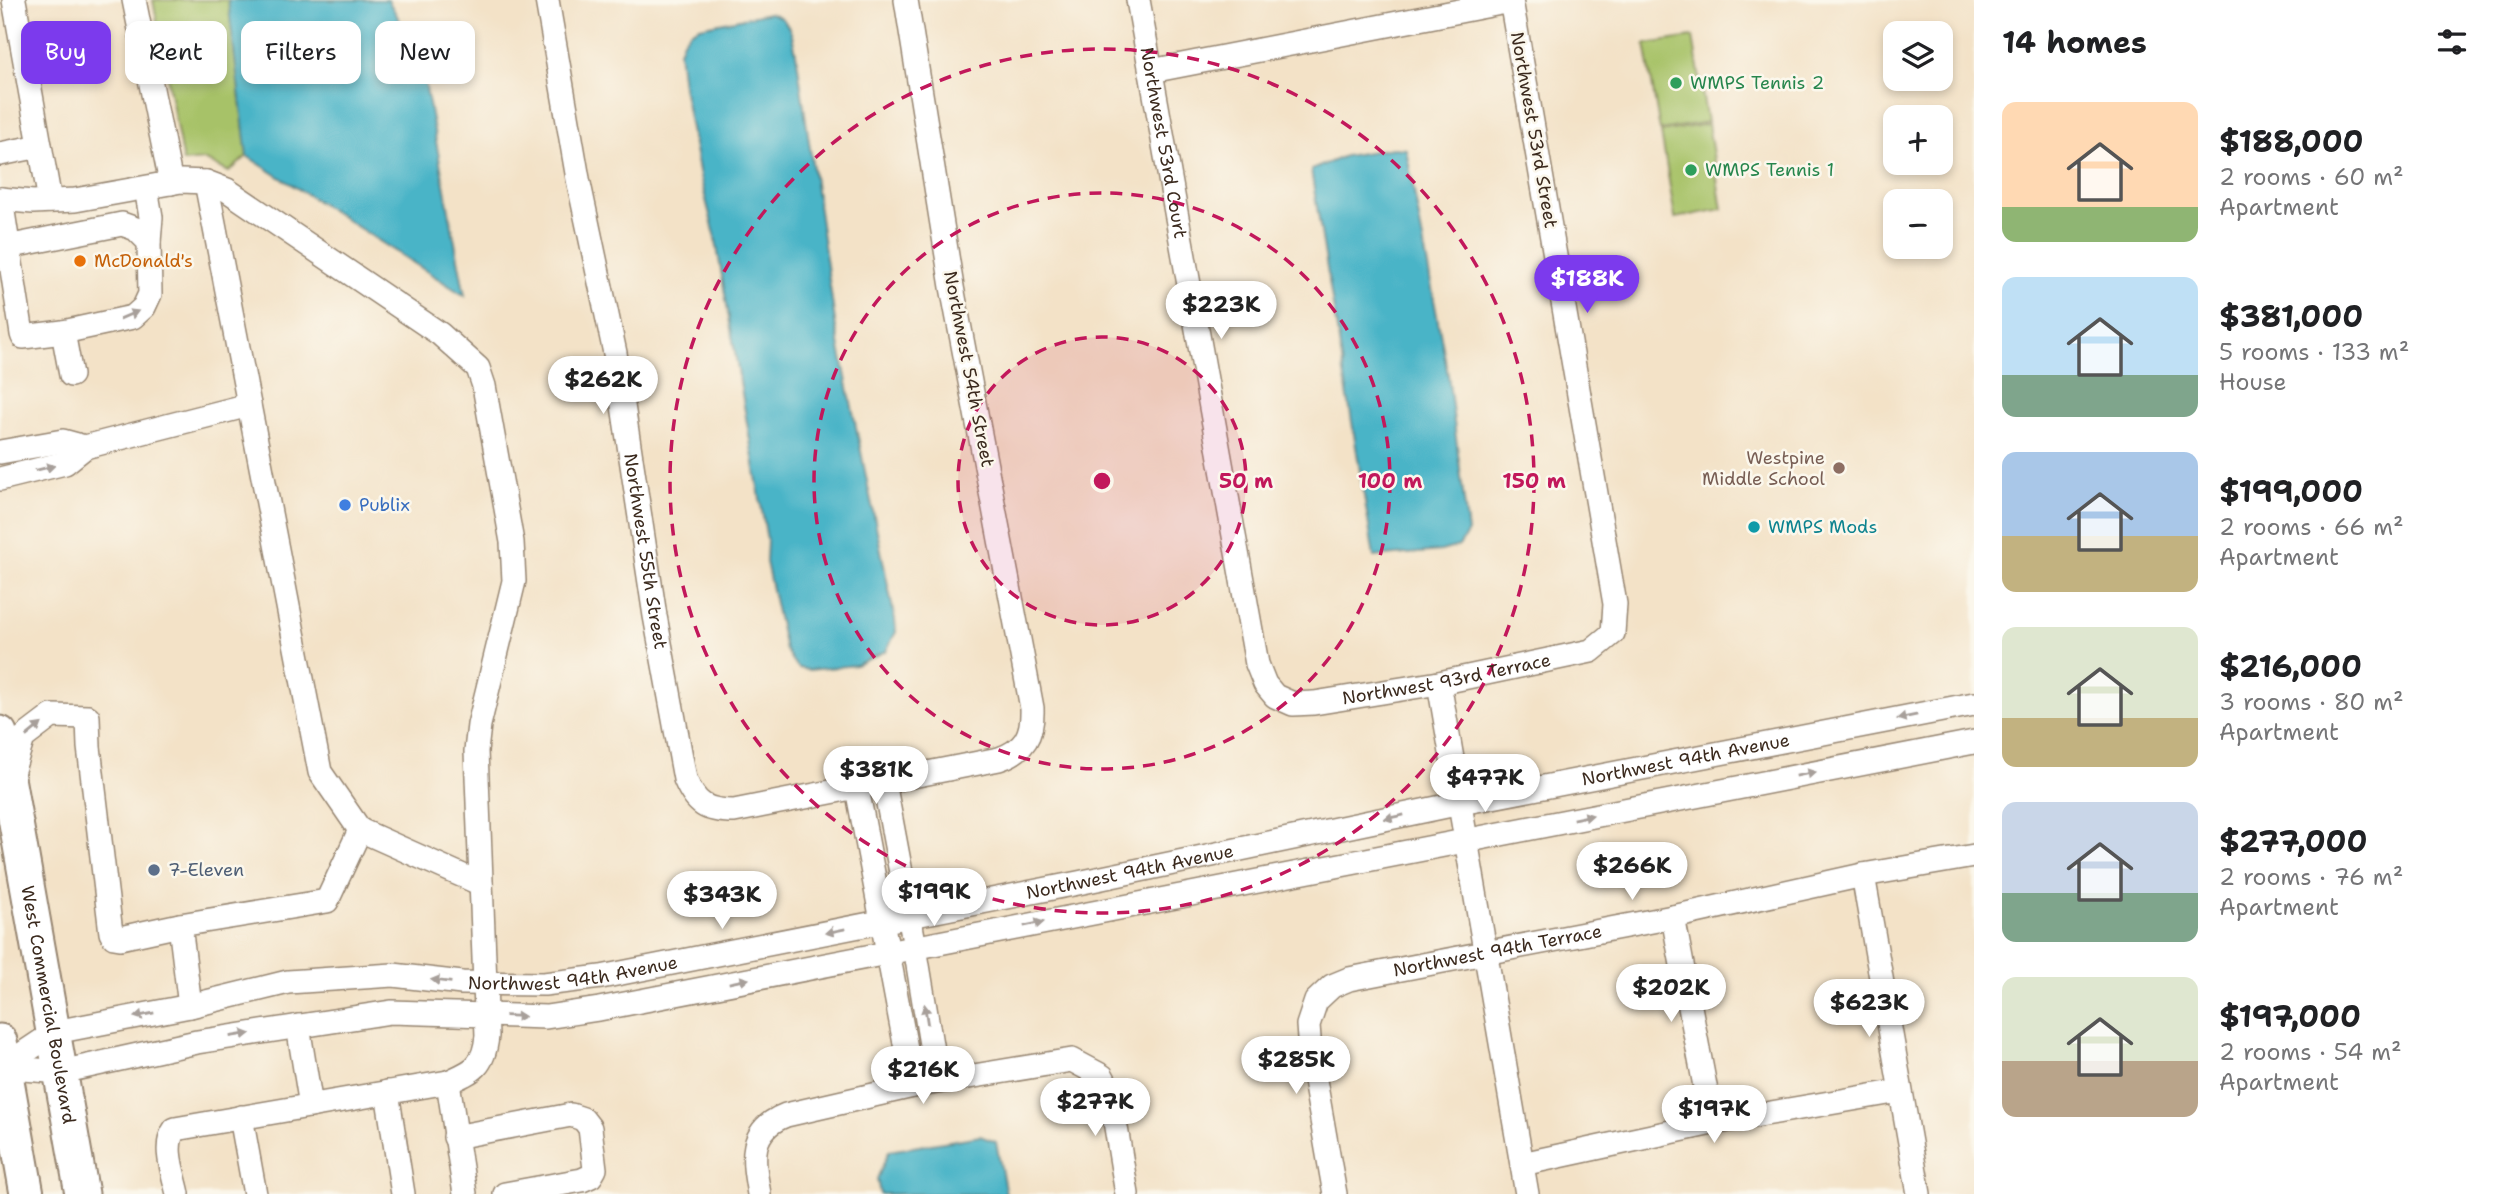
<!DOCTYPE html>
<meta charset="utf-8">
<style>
body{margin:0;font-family:"Shantell Sans",sans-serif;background:#f6f6f6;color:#202124;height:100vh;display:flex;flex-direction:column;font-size:26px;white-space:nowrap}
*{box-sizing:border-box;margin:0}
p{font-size:23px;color:#757577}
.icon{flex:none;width:38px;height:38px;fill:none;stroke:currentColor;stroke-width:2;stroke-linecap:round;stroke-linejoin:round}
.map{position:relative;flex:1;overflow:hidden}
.drawer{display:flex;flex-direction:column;background:#fff;width:525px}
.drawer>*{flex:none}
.hud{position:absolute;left:21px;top:21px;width:665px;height:63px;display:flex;gap:14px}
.buttons{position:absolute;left:1883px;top:21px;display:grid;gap:14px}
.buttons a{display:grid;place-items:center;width:70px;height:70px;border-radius:14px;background:#fff;box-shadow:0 4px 10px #0003;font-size:35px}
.price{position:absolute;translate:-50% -60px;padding:0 16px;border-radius:24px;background:#fff;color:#222;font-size:23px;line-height:46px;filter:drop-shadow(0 2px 4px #0008)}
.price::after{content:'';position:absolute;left:50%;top:42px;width:21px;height:16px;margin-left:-10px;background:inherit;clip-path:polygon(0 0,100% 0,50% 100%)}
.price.selected{background:#7c3aed;color:#fff}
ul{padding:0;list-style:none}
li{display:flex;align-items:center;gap:21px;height:175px;padding:0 28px}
li span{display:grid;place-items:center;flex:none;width:196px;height:140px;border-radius:14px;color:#555}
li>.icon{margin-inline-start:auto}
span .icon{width:84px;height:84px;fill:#fffc;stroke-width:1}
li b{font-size:30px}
h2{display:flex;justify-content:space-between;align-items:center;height:84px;padding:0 28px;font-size:30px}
.chip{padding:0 24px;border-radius:14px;background:#fff;box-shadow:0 4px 10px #0003;font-size:24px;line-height:63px}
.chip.selected{background:#7c3aed;color:#fff}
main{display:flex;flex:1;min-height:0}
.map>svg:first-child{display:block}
.green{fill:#a7c268;stroke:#717643;stroke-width:2}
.water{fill:#4ab4c7;stroke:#426f72;stroke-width:2}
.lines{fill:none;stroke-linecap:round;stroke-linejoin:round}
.minor-casing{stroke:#978672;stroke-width:26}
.highway-casing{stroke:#978672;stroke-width:37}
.minor{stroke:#fff;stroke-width:23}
.highway{stroke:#fff;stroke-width:33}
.oneway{fill:#a79f9a}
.ring{fill:none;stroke:#c2185b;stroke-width:3.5;stroke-dasharray:12 9}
.leisure-dot{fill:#2e9e5b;stroke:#fbf7ec;stroke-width:2.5}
.food-dot{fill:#e8710a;stroke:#fbf7ec;stroke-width:2.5}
.education-dot{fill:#8d6e63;stroke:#fbf7ec;stroke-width:2.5}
.shop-dot{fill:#3f7fe0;stroke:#fbf7ec;stroke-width:2.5}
.culture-dot{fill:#0f9aa8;stroke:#fbf7ec;stroke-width:2.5}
.service-dot{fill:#5c6f8a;stroke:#fbf7ec;stroke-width:2.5}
.labels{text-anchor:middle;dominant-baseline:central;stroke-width:5;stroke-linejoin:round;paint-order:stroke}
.leisure-label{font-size:18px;fill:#27864d;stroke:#fbf7ec;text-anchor:start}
.street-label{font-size:18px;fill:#3b2a1e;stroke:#fbf7ec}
.food-label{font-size:18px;fill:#c56008;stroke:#fbf7ec;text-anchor:start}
.education-label{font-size:18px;fill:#785e54;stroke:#fbf7ec;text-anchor:end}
.shop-label{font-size:18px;fill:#366cbe;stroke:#fbf7ec;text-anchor:start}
.culture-label{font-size:18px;fill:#0d838f;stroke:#fbf7ec;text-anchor:start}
.service-label{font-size:18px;fill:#4e5e75;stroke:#fbf7ec;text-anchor:start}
.centre{fill:#c2185b;stroke:#fbf7ec;stroke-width:3.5}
.ring-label{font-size:21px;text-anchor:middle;font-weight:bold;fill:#c2185b;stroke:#fbf7ec;stroke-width:5;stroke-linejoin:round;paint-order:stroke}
</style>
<main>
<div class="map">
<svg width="1974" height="1194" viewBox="0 0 1974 1194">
<rect width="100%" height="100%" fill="#fbf7ec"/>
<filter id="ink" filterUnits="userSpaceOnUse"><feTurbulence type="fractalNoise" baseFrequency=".0143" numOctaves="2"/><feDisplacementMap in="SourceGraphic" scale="14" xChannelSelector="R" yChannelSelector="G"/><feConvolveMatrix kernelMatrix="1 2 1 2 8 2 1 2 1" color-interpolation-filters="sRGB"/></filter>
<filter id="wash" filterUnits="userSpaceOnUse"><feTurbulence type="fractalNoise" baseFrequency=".00686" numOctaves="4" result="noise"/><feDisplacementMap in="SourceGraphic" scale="28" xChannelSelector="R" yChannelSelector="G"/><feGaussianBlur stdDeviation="1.57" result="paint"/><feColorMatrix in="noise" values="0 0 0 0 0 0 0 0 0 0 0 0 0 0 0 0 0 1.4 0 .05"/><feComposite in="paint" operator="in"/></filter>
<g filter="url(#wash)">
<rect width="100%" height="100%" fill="#f3e2c7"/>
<g class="green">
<path d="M 153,0 L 228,0 L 247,156 L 229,172 L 205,160 L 183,162 Z"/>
<path d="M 1693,37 L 1707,122 L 1660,130 L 1645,44 Z"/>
<path d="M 1708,124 L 1722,209 L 1675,218 L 1661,132 Z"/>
</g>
<g class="water">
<path d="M 228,0 L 388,0 L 420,56 L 465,296 L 247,156 Z"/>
<path d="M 769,13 C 792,17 793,40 797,59 L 836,328 L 895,620 L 896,632 L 886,651 L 856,665 L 809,670 L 799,668 L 793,662 L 785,649 L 766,562 L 767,540 L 715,235 L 700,176 L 683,86 L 679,51 L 683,41 L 690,32 L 700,27 Z"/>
<path d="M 1393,148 L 1406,149 L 1448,375 L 1468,532 L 1459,546 L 1441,551 L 1374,557 L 1311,170 L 1345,156 Z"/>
<path d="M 980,1136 L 996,1142 L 1006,1194 L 880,1194 L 877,1179 L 889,1151 Z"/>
</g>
</g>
<g filter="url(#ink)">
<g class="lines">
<g class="minor-casing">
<g id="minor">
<path d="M 14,0 L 50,201"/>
<path d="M 134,0 L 171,183"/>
<path id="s1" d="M 547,0 L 578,179 L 615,353 L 655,616 L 685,779 C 696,805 706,811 734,811 L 999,759 C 1025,750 1033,735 1032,708 L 952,287 L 906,0"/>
<path id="s2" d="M 1138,0 L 1257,664 L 1265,684 L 1275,696 L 1293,704 L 1314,703 L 1439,683 L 1591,651 L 1613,633 L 1615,604 L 1511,0"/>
<path d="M 1151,71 L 1511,1"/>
<path d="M 0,154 L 40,146"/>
<path d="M 206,182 L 320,772 L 360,830 L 481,884"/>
<path d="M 146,188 L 151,217 L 149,242"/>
<path d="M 0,199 L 33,202 L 75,200 L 181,181 L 206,182 L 227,190 L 440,334 L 478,368 L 484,386 L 512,542 L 514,581 L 479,725 L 476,751 L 487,1036 C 484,1066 474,1071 448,1082 L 465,1194"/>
<path d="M 1,199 L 22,334 L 23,337 L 63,332 L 133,317 L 144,307 L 150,294 L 149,242 L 136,229 L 122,224 L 7,247"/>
<path d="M 63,332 L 71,375"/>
<path d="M 0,452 L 63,441 L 85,447"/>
<path d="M 0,479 L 65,463 L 85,447 L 249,405"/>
<path d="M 1439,683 L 1527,1194"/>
<path d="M 11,776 L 23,738 L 52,716 L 88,717 L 89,747 L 111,933 L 114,937 L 120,938 L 180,925"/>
<path d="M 884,782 L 915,947 L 937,1081"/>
<path d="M 857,788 L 913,1086"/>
<path d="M 1863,875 L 1919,1194"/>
<path d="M 1673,917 L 1712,1123"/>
<path d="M 190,1006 L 180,925 L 327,901 L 360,830"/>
<path d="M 298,1026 L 311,1106"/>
<path id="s3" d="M 4,1066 L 55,1032 L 190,1006 L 288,982 L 393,975 L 462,983 L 544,984 L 601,977 L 1078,883 L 1461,803 L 1974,704"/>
<path d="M 0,1067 L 61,1072 L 197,1042 L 391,1012 L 546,1017 L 599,1009 L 1974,742"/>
<path d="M 387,1092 L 403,1194"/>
<path d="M 241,1117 L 255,1194"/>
<path d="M 455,1137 L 571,1115 L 583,1119 L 590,1128 L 595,1169 L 591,1176 L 582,1180 L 505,1194"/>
<path d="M 1522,1164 L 1712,1123 L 1900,1091"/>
<path d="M 178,1194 C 174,1174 162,1146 175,1129 L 448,1082"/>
<path d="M 759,1194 C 753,1160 747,1130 786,1115 L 913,1086 L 1072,1060 L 1102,1076 L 1110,1091 L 1127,1194"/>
<path id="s4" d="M 1335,1194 L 1310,1052 L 1308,1025 L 1316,1001 L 1332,986 L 1349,979 L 1673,917 L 1863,875 L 1974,856"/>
</g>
</g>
<g class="highway-casing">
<g id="highway">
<path id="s5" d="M 0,733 L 82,1194"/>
<path d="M 0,1041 L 27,1194"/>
</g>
</g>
<use href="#minor" class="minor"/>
<use href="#highway" class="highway"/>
</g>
<defs><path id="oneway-solid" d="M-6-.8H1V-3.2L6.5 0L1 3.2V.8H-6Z" transform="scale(1.75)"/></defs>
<g class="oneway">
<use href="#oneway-solid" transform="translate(129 315) rotate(-23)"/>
<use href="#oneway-solid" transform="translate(45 468) rotate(-14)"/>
<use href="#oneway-solid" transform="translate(1907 717) rotate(169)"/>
<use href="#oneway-solid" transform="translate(34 730) rotate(-39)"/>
<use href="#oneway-solid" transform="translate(1806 774) rotate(-11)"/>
<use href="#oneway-solid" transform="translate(1394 817) rotate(168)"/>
<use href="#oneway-solid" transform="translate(1583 817) rotate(-11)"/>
<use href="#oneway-solid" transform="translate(1034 924) rotate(-11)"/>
<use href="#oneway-solid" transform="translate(835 931) rotate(169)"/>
<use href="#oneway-solid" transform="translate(441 981) rotate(-173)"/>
<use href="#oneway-solid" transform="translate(739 981) rotate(-11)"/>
<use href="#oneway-solid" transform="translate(926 1014) rotate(-99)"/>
<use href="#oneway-solid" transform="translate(144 1015) rotate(169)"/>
<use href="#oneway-solid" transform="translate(515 1016) rotate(2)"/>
<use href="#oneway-solid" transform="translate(240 1035) rotate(-9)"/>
</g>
</g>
<circle cx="1102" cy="481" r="144" fill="#c2185b" fill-opacity=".12"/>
<g class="ring">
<circle cx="1102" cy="481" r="144"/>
<circle cx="1102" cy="481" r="288"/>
<circle cx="1102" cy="481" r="432"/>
</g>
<g class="leisure-dot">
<circle cx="1676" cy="83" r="7"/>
<circle cx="1691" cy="170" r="7"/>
</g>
<circle class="food-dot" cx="80" cy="261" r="7"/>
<circle class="education-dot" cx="1839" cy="468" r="7"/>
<circle class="shop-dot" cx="345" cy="505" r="7"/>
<circle class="culture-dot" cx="1754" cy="527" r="7"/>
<circle class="service-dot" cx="154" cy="870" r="7"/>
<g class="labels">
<g class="leisure-label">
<text x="1690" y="83">WMPS Tennis 2</text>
<text x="1705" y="170">WMPS Tennis 1</text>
</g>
<g class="street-label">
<text transform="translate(1534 130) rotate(80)">Northwest 53rd Street</text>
<text stroke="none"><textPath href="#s2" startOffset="145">Northwest 53rd Court</textPath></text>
<text transform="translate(969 369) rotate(79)">Northwest 54th Street</text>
<text stroke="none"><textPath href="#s1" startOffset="560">Northwest 55th Street</textPath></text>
<text stroke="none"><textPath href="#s2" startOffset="887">Northwest 93rd Terrace</textPath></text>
<text stroke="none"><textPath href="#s3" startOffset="1720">Northwest 94th Avenue</textPath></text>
<text stroke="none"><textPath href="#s3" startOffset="1153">Northwest 94th Avenue</textPath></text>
<text stroke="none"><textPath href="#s4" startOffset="388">Northwest 94th Terrace</textPath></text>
<text stroke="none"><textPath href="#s3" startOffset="586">Northwest 94th Avenue</textPath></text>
<text stroke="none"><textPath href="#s5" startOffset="276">West Commercial Boulevard</textPath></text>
</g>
<g class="food-label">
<text x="94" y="261">McDonald's</text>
</g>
<g class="education-label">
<text x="1825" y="458">Westpine<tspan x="1825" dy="21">Middle School</tspan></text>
</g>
<g class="shop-label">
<text x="359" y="505">Publix</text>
</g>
<g class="culture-label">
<text x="1768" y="527">WMPS Mods</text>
</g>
<g class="service-label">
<text x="168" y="870">7-Eleven</text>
</g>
</g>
<circle cx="1102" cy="481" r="10" class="centre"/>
<g class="ring-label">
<text x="1246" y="488">50 m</text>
<text x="1390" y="488">100 m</text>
<text x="1534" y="488">150 m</text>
</g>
</svg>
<div class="buttons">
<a><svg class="icon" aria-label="layers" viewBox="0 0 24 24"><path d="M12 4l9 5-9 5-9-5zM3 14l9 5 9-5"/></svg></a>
<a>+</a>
<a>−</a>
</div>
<b class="price selected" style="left:1587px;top:315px">$188K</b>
<b class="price" style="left:1221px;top:341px">$223K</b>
<b class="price" style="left:603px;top:416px">$262K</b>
<b class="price" style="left:876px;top:806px">$381K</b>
<b class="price" style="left:1485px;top:814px">$477K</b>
<b class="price" style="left:1632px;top:902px">$266K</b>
<b class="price" style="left:934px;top:928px">$199K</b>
<b class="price" style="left:722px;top:931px">$343K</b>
<b class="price" style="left:1671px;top:1024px">$202K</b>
<b class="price" style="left:1869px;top:1039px">$623K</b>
<b class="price" style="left:1296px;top:1096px">$285K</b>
<b class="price" style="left:923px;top:1106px">$216K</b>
<b class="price" style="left:1095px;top:1138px">$277K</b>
<b class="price" style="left:1714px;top:1145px">$197K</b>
<div class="hud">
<a class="chip selected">Buy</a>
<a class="chip">Rent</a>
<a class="chip">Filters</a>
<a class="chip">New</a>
</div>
</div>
<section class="drawer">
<h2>14 homes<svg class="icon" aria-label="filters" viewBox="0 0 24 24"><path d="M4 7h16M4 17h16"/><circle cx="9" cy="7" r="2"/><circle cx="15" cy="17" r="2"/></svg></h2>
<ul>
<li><span style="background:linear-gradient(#ffd9b3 75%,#8fb573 0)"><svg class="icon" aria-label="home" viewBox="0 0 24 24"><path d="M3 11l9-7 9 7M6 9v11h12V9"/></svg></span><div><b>$188,000</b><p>2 rooms · 60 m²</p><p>Apartment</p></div></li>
<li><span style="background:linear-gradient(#bfe0f5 70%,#7fa58c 0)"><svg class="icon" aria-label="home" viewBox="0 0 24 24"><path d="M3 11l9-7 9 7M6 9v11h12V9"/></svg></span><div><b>$381,000</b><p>5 rooms · 133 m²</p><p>House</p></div></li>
<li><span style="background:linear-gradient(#a9c7e8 60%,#c2b280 0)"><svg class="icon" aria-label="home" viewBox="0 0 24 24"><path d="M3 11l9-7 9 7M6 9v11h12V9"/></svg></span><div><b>$199,000</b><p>2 rooms · 66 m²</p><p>Apartment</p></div></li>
<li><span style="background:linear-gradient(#dfe7d0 65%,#c2b280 0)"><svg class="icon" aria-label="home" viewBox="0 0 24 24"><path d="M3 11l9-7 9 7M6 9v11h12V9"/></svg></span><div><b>$216,000</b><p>3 rooms · 80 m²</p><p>Apartment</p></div></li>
<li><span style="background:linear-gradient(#c9d6e8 65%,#7fa58c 0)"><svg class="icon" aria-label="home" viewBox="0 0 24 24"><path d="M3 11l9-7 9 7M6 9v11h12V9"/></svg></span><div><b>$277,000</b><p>2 rooms · 76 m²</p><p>Apartment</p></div></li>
<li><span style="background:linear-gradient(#dfe7d0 60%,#b9a48a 0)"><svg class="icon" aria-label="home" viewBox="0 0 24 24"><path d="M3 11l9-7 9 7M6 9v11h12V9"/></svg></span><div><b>$197,000</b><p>2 rooms · 54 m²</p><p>Apartment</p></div></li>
</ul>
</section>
</main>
